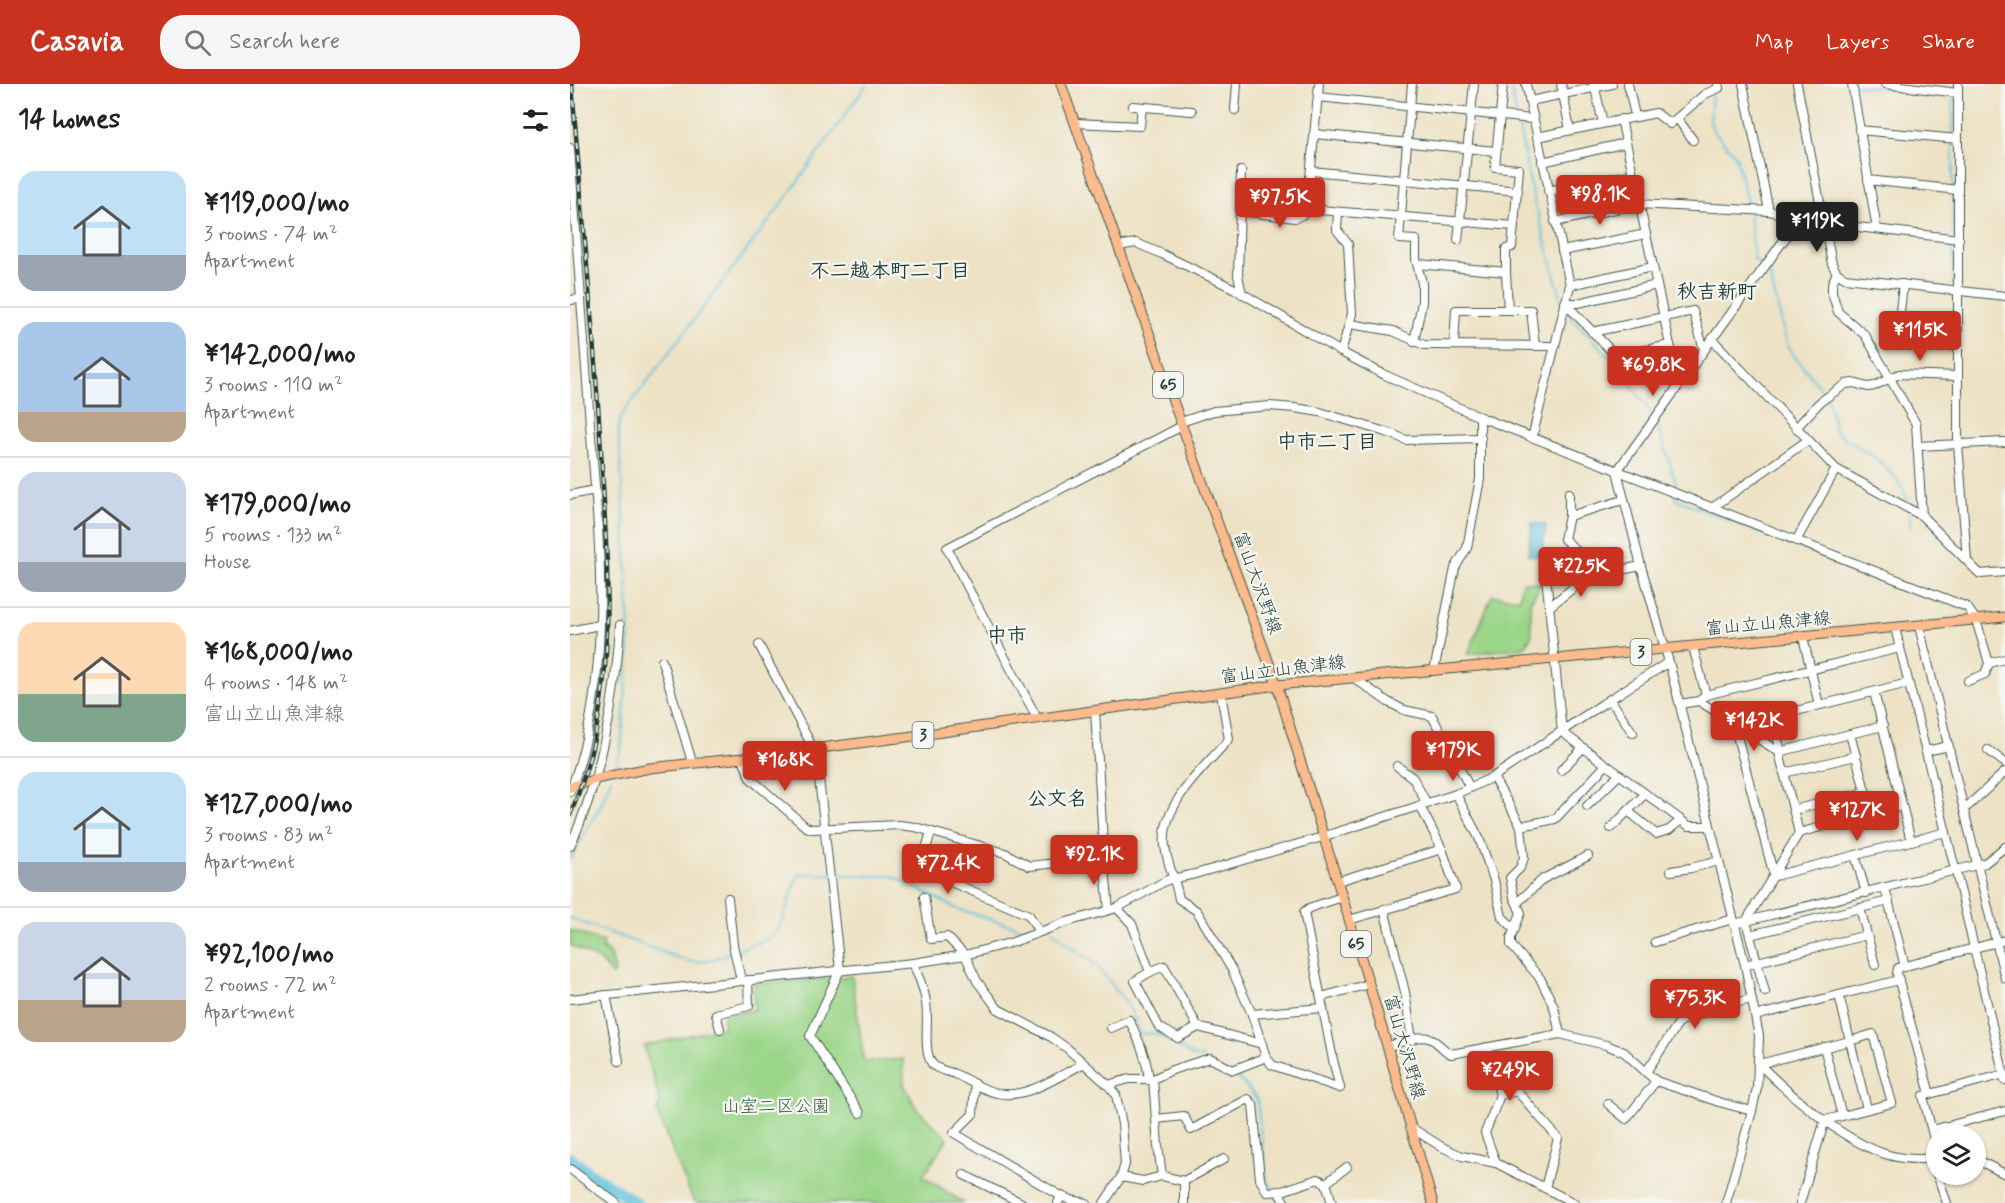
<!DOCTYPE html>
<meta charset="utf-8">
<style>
body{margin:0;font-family:Mynerve,"Klee One",sans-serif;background:#f6f6f6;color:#222;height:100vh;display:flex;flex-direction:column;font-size:22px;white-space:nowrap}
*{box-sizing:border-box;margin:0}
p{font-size:20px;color:#767676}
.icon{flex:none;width:33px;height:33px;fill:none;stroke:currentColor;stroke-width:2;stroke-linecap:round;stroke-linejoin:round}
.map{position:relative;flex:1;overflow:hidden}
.details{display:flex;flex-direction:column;background:#fff;width:570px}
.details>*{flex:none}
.controls{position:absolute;left:1356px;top:1041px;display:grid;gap:12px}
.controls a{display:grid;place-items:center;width:60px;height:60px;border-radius:50%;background:#fff;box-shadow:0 2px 4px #0004;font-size:30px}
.price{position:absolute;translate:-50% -51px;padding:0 14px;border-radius:6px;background:#c8321e;color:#fff;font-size:20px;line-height:39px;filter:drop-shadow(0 2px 3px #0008)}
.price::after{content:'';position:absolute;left:50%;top:36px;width:18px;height:14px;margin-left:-9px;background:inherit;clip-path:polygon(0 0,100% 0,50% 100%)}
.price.on{background:#222;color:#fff}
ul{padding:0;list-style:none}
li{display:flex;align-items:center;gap:18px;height:150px;padding:0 18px}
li+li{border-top:2px solid #e0e0e0}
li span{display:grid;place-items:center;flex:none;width:168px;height:120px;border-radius:18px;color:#555}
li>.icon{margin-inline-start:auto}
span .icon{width:72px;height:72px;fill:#fffc;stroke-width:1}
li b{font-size:26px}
h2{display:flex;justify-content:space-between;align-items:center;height:72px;padding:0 18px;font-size:26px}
header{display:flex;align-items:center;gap:36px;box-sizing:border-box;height:84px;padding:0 30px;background:#c8321e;color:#fff}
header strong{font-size:28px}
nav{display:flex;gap:33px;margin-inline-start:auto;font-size:21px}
.search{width:420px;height:54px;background:#f6f6f6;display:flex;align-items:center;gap:15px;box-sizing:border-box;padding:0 21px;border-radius:24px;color:#767676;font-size:22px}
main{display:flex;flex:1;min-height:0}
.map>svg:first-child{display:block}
.green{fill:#9ad588;stroke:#5c895e;stroke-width:1.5}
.water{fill:#5ec3dc;stroke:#3e8088;stroke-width:1.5}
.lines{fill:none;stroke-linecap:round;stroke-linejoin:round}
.stream{stroke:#5ec3dc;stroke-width:2}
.river{stroke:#5ec3dc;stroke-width:12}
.minor-casing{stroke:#3e564a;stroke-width:10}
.major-casing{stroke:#3e564a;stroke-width:11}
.minor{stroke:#fff;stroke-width:8}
.major{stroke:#fbbb8d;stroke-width:9}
.rail-casing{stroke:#1f3d34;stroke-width:4.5}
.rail{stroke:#f6f6f2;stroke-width:2;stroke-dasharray:7;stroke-linecap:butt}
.labels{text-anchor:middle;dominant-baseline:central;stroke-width:4.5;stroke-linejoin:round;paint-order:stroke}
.shield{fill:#f6f6f2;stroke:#60746d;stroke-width:1.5}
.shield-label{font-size:16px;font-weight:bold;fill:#1f3d34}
.street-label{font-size:18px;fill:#1f3d34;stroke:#f6f6f2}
.park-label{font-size:18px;fill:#385b45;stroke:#f6f6f2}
.neighbourhood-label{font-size:20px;font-weight:bold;fill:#1f3d34;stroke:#f6f6f2}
</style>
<header>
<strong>Casavia</strong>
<div class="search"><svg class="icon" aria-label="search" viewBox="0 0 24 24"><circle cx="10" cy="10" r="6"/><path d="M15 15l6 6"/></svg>Search here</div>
<nav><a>Map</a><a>Layers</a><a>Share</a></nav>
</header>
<main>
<section class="details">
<h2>14 homes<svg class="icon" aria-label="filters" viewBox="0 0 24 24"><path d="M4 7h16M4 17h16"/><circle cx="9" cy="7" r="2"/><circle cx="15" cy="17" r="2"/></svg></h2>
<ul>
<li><span style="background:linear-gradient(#bfe0f5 70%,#9aa5b1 0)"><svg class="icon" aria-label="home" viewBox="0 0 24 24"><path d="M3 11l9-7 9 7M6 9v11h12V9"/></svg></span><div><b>¥119,000/mo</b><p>3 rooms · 74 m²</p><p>Apartment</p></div></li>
<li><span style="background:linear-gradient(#a9c7e8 75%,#b9a48a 0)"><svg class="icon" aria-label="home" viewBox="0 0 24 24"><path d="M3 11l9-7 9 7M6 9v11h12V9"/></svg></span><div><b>¥142,000/mo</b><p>3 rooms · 110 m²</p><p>Apartment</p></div></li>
<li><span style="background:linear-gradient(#c9d6e8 75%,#9aa5b1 0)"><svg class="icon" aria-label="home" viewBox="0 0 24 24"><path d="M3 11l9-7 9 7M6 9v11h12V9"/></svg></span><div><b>¥179,000/mo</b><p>5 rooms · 133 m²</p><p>House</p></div></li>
<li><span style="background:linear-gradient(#ffd9b3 60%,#7fa58c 0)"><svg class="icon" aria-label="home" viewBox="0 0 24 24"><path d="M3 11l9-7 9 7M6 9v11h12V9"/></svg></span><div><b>¥168,000/mo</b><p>4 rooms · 148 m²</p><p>富山立山魚津線</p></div></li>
<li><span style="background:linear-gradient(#bfe0f5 75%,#9aa5b1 0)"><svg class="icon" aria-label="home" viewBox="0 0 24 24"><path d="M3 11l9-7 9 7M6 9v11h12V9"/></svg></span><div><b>¥127,000/mo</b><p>3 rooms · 83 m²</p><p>Apartment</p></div></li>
<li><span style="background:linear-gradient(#c9d6e8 65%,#b9a48a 0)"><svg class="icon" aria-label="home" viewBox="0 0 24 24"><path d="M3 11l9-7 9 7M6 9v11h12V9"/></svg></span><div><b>¥92,100/mo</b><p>2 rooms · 72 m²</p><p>Apartment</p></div></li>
</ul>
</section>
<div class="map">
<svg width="1435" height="1119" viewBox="0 0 1435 1119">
<rect width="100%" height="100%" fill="#f6f6f2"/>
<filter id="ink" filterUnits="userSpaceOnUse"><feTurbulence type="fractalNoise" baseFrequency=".0167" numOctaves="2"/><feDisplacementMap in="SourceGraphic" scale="12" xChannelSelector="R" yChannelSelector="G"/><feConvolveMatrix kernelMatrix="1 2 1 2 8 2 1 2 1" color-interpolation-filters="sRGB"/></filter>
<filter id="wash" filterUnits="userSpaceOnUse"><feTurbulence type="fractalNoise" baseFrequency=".008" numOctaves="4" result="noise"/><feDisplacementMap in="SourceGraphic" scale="24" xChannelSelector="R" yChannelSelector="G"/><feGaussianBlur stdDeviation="1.35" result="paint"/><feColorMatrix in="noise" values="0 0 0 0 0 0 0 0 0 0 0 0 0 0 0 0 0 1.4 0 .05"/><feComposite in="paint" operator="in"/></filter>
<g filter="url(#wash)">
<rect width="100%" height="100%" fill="#ede2c5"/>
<g class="green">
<path d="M 952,498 L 972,499 L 960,518 L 962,550 L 955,563 L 898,570 L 922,511 L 949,515 Z"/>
<path d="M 0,846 L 33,858 L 32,864 C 42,870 43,877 45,888 L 42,891 L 29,876 L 0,861 Z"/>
<path d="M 282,892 L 294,978 L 333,975 L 334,1000 L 346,1024 L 378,1054 L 353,1092 L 394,1119 L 128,1119 L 123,1116 L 89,1034 L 87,1027 L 90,1018 L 74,962 L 154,943 L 153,935 L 155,931 L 184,926 L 184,900 Z"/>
</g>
<path class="water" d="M 962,439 L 976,441 L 972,472 L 958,471 Z"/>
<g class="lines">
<g class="stream">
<path d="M 940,0 L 962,109 L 993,221"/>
<path d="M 1285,1 L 1330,6"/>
<path d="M 1142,10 L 1140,37 L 1143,46 L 1166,72 L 1178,123"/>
<path d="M 1383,11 L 1383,152"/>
<path d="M 1179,128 L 1184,175 L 1192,182"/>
<path d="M 1196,185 L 1199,188 L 1218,264 L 1255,310 L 1260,323 L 1265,346 L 1272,353 C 1299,368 1333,390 1339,423"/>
<path d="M 1383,200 L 1383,158"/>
<path d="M 996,225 L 1002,235 L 1042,275 L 1084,332"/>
<path d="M 1086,337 L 1106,399 L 1106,406"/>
<path d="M 1106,412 L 1106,415 L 1343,508"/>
<path d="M 1340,443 L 1340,428"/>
<path d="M 43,689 L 51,667 L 60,552 L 53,412 L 48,346 L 51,332 L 214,117 L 297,0"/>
<path d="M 0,775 L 31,721 L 41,694"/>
<path d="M 0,834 L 117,877 C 133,880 146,874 161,868"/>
<path d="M 482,847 L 528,883 L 557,920 L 572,950 L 585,949 L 624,973 L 633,973"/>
<path d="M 166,866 C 177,862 192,859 202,852 C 214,844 221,806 228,792 L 232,790 L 323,792 L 387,825 L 450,844 L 463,843"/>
<path d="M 663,988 L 687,1015 L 696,1094 L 703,1106"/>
<path d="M 705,1111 L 710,1119"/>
</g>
<path class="river" d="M 0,1074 L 18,1088 L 66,1119"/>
</g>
</g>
<g filter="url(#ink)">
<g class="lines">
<g class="minor-casing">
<g id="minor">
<path d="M 842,0 L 829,155 L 846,156 L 846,176 L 852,199 L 852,218 L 844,258"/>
<path d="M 933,0 L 925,83 L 949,85 L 942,163 L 936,165 L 936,188"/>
<path d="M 956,0 L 1000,201 L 962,354"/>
<path d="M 991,0 L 1000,46"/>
<path d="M 1024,0 L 1033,39"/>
<path d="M 1058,0 L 1065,32"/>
<path d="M 1173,0 L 1199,127"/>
<path d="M 1227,0 L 1262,180 L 1267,189 L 1275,194 L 1435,212"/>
<path d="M 1282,0 L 1307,145"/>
<path d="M 1315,0 L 1388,9"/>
<path d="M 1388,0 L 1388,360 L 1397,476"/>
<path d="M 748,13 L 962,35"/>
<path d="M 960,17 L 1042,0"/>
<path d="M 563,22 L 622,27"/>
<path d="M 665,26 L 667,0"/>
<path d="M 1107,34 L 1123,56"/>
<path d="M 1051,35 L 1100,261 L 1111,296"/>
<path d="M 505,39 L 570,42 L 572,23"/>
<path d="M 1289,46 L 1388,55"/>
<path d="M 744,50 L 926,67"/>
<path d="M 967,53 L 1086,29 L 1100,40 L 1135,10 L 1149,4 L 1148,0"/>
<path d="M 0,64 C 7,156 14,248 20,340 C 30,462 44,591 0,708"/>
<path d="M 972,78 L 1056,59"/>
<path d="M 671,87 L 668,191 L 672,210"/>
<path d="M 741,87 L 948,107"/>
<path d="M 1298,96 L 1388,106"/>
<path d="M 978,107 L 1063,90"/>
<path d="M 737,125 L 944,142"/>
<path d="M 670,127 L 725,134 L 732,131 L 737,125 L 749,0"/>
<path d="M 768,128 L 767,146 L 778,160 L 782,230 L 771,268"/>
<path d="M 985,138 L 1069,120 L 1199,127 L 1254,139 L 1389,155"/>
<path d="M 888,156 L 904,0"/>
<path d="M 549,162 L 566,159 L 592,170 L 665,205 L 771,268 L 815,291 L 910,333 L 1397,523 L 1406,536 L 1419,579 L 1415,590 L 1398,597"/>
<path d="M 992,167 L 1076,150"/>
<path d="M 848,180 L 936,188 L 938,226"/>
<path d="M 1267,189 L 1262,199 L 1262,208 L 1268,228 L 1295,251 L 1346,340 L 1352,432"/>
<path d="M 1333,200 L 1328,246 L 1387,252"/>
<path d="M 1000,201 L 1083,183"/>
<path d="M 0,216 L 11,215"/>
<path d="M 995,219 L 1046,272 L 1100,261"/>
<path d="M 995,219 L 1008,219 L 1087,201"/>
<path d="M 780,240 L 823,247 L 854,261 L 984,262"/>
<path d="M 1022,248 L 1123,227 L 1134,266"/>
<path d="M 1142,255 L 1266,385 L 1352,432 L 1410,490 L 1435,488"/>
<path d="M 884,261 L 886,226 L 961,226 L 965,262"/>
<path d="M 611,338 L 644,327 L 700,322 L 725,324 L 750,328 L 822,350 L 836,356 L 911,354"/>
<path d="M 1226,344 L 1250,318 L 1276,300 L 1283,299 L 1298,303 L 1304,302 L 1329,290 L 1387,292"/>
<path d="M 1347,362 L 1435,358"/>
<path d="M 999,409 L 999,432 L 994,455 L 1031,490 L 1071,482"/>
<path d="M 0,411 L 25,406"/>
<path d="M 1142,424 L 1238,356"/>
<path d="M 999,432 L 1053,416"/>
<path d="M 1226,457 L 1266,385"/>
<path d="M 975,482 L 992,648 L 1119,742 L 1140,742"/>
<path d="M 979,523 L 1026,486"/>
<path d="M 1349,542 L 1435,894"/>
<path d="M 1325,544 L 1393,817 L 1435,996"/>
<path d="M 0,547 L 29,541"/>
<path d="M 1233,553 L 1249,621"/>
<path d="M 189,561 L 243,664 L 247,676 L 270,886 L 240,952 L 290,1029"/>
<path d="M 1123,563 L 1136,611"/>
<path d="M 92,577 L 122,678"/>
<path d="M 1419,579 L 1435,575"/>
<path d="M 864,587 L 885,484 L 897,464 L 910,395 L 910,333"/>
<path d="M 784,594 L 818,618 L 834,626 L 862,632 L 900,704"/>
<path d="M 1304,608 L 1341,757"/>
<path d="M 651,610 L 659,655 C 634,684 590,721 595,762 C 597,780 606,797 609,815 L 627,827 L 662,886 L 682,930 L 696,973 L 702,981 L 770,1004"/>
<path d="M 1040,615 L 1063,649"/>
<path d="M 1129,617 L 1136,611 L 1330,564"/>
<path d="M 1110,620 L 1129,617 L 1209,668 L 1280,650 L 1301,729 L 1229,749 L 1209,668 L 1210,664 L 1202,633"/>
<path d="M 525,627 L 534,774 L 539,826"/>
<path d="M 467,634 L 377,464 L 612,342"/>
<path d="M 1280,650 L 1313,642"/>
<path d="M 1418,666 L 1435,679"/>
<path d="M 1356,667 L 1379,662"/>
<path d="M 173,674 L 180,694 L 236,743 L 242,745 L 329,741 L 345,743 L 435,769 L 459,782 L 534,774"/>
<path d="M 827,682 L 843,694 L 857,720"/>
<path d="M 991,686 L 1013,664"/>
<path d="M 1214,689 L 1286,672"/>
<path d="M 923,693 L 951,742 L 954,774 L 950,784 L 940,794 L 944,813 L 951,829 L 941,854 L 941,861 L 970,894 L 984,923 L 990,950"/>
<path d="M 886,710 L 909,754 L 924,796 L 932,833 L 945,845"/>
<path d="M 1017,722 L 1049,691"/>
<path d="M 1394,724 L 1398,722 L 1435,688"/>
<path d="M 1223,726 L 1296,708"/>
<path d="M 1058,727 L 1086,750 L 1099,746 L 1111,736"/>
<path d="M 1301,729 L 1332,722"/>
<path d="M 951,742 L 985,735 L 1036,681"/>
<path d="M 1041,744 L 1075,710"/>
<path d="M 361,748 L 350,785 L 459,831 L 469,848"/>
<path d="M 0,762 C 31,697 46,612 50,541"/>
<path d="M 1285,771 L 1296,809"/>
<path d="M 1101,787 L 1121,784 L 1149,777"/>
<path d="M 1204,792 L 1167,652 L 1175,640 L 1338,599"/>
<path d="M 1204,792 L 1376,748"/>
<path d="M 768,797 L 872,765"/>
<path d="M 1315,804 L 1335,883"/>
<path d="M 354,813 L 361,855 L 377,853 L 395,871 L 407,897 L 428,925 L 481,953 L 498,965 L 538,1001 L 546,1011 L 552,1040 L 555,1080 L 551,1093 L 534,1119"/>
<path d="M 158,814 L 163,861 L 171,896"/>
<path d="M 947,819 L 973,795 L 1018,772"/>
<path d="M 547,824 L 562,840 L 580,888 L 565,897 L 589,943 L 608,954 L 628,943 L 692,960"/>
<path d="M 1290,824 L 1305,881"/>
<path d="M 814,825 L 835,908 L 842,956"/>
<path d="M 779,836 L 886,805 L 872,765 L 850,722"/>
<path d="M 1164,840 L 1415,779 L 1435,763"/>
<path d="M 1180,851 L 1319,817"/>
<path d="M 1085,858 L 1163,835"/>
<path d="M 343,879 C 348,892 355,905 356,919 C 359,935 353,965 361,978 C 365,986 378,987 385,990 C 399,996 412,1006 427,1009 C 456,1016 488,992 513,980"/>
<path d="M 1175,881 L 1297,851"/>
<path d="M 580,888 L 594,882 L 628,943"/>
<path d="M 1195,908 L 1176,837 L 1229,749"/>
<path d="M 36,911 L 49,977"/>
<path d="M 751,913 L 799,900"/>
<path d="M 0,915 L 343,879 L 395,871 L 443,858 L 497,838 L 547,824 L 597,796 L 625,790 L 749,754 L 886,710 L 923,693 L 1034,619 L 1099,578"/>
<path d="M 682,930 L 753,924"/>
<path d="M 1185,932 L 1329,896"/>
<path d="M 541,944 L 559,936 C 569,955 577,974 579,996"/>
<path d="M 150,945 L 146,930 L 179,922 L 178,896"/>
<path d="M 817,963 C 829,959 849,949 861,955 C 869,959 873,966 881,970 L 990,950 L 1036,961 L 1054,968 L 1086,997 L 1149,1018 L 1182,1027"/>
<path d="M 917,963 L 930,1011 L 915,1049 L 926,1079"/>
<path d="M 1189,980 C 1220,1011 1270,1054 1312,1069 C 1329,1075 1349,1076 1366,1074"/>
<path d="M 1189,980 L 1280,957 L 1269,911"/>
<path d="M 1076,988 L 1110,937 L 1153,922 L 1181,915"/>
<path d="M 405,1000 L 403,1030 L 384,1049 L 491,1112"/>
<path d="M 538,1001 L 559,995 L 583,995 L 602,986 L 640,974 L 663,986 L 696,973"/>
<path d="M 770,1004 L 763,976 L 734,828 L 739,824 L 772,813"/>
<path d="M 1360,1010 L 1435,990"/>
<path d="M 930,1011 L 947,1007 L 988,1054 L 975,1104"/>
<path d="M 1038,1020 L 1056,1035 L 1086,997"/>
<path d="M 1272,1032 L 1322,1019 L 1303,950 L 1280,957 L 1297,1025"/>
<path d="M 586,1035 L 614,1032 L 621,1046 L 678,1015 L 683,1020 L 690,1095 L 697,1108 L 712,1107 L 748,1095 L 756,1099 L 762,1119"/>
<path d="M 840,1043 L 872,1063 L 892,1072 L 926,1079 L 1004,1119"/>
<path d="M 1362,1046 L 1435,1027"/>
<path d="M 1366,1063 L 1353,1012 L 1360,1010 L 1327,890 L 1328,884 L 1435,856"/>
<path d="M 1406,1075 L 1435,1090"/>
<path d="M 0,1085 L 46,1119"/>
<path d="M 1367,1090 L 1377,1119"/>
<path d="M 394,1091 L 452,1119"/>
<path d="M 592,1092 L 614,1097 L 614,1119"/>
<path d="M 551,1093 L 573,1097 L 592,1092 L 588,1062 L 583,995"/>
<path d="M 614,1097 L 654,1075"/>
<path d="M 756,1099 L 777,1083"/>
<path d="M 708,1107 L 715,1119"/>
<path d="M 488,1119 L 491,1112 L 501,1116 L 516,1119"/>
<path d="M 1156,1119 L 1182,1027 L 1187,1004 L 1189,952 L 1175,881 L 1099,578 L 1071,482 L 1047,387 L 1219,149 L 1225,134"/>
<path d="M 1230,1119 L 1255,1036 L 1272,1032 L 1254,963"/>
</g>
</g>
<g class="major-casing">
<g id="major">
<path d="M 491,0 L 612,342 L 707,601 L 799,900 L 863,1119"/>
<path d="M 0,703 L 30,694 L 80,684 L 173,674 L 351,651 L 707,601 L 1435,533"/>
</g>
</g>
<use href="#minor" class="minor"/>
<use href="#major" class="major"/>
<g class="rail-casing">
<path id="rail" d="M 0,731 C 50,613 38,492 31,368 C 24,245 11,123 2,0"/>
</g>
<use href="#rail" class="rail"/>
</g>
</g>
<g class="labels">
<g class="shield">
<rect x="583" y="288" width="30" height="26" rx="4.5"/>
<rect x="1060.5" y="555" width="21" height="26" rx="4.5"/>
<rect x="342.5" y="638" width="21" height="26" rx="4.5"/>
<rect x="771" y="847" width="30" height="26" rx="4.5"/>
</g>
<g class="shield-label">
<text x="598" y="301">65</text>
<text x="1071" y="568">3</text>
<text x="353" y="651">3</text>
<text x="786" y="860">65</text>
</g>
<g class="street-label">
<text transform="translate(687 499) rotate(70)">富山大沢野線</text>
<text transform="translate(1198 540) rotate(-5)">富山立山魚津線</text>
<text transform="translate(713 586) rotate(-7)">富山立山魚津線</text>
<text transform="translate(834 963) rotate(74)">富山大沢野線</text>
</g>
<g class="park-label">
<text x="206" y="1023">山室二区公園</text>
</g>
<g class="neighbourhood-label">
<text x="320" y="187">不二越本町二丁目</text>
<text x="1147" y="208">秋吉新町</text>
<text x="757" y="358">中市二丁目</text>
<text x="437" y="552">中市</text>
<text x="487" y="715">公文名</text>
</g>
</g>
</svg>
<div class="controls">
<a><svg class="icon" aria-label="layers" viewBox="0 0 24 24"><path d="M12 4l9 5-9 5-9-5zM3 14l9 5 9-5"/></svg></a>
</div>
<b class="price" style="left:1030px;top:142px">¥98.1K</b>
<b class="price" style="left:710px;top:145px">¥97.5K</b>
<b class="price on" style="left:1247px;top:169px">¥119K</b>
<b class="price" style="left:1350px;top:278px">¥115K</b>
<b class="price" style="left:1083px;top:313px">¥69.8K</b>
<b class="price" style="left:1011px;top:514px">¥225K</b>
<b class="price" style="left:1184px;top:668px">¥142K</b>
<b class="price" style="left:883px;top:698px">¥179K</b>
<b class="price" style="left:215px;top:708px">¥168K</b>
<b class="price" style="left:1287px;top:758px">¥127K</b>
<b class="price" style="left:524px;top:802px">¥92.1K</b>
<b class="price" style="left:378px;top:811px">¥72.4K</b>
<b class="price" style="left:1125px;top:946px">¥75.3K</b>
<b class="price" style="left:940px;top:1018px">¥249K</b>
</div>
</main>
